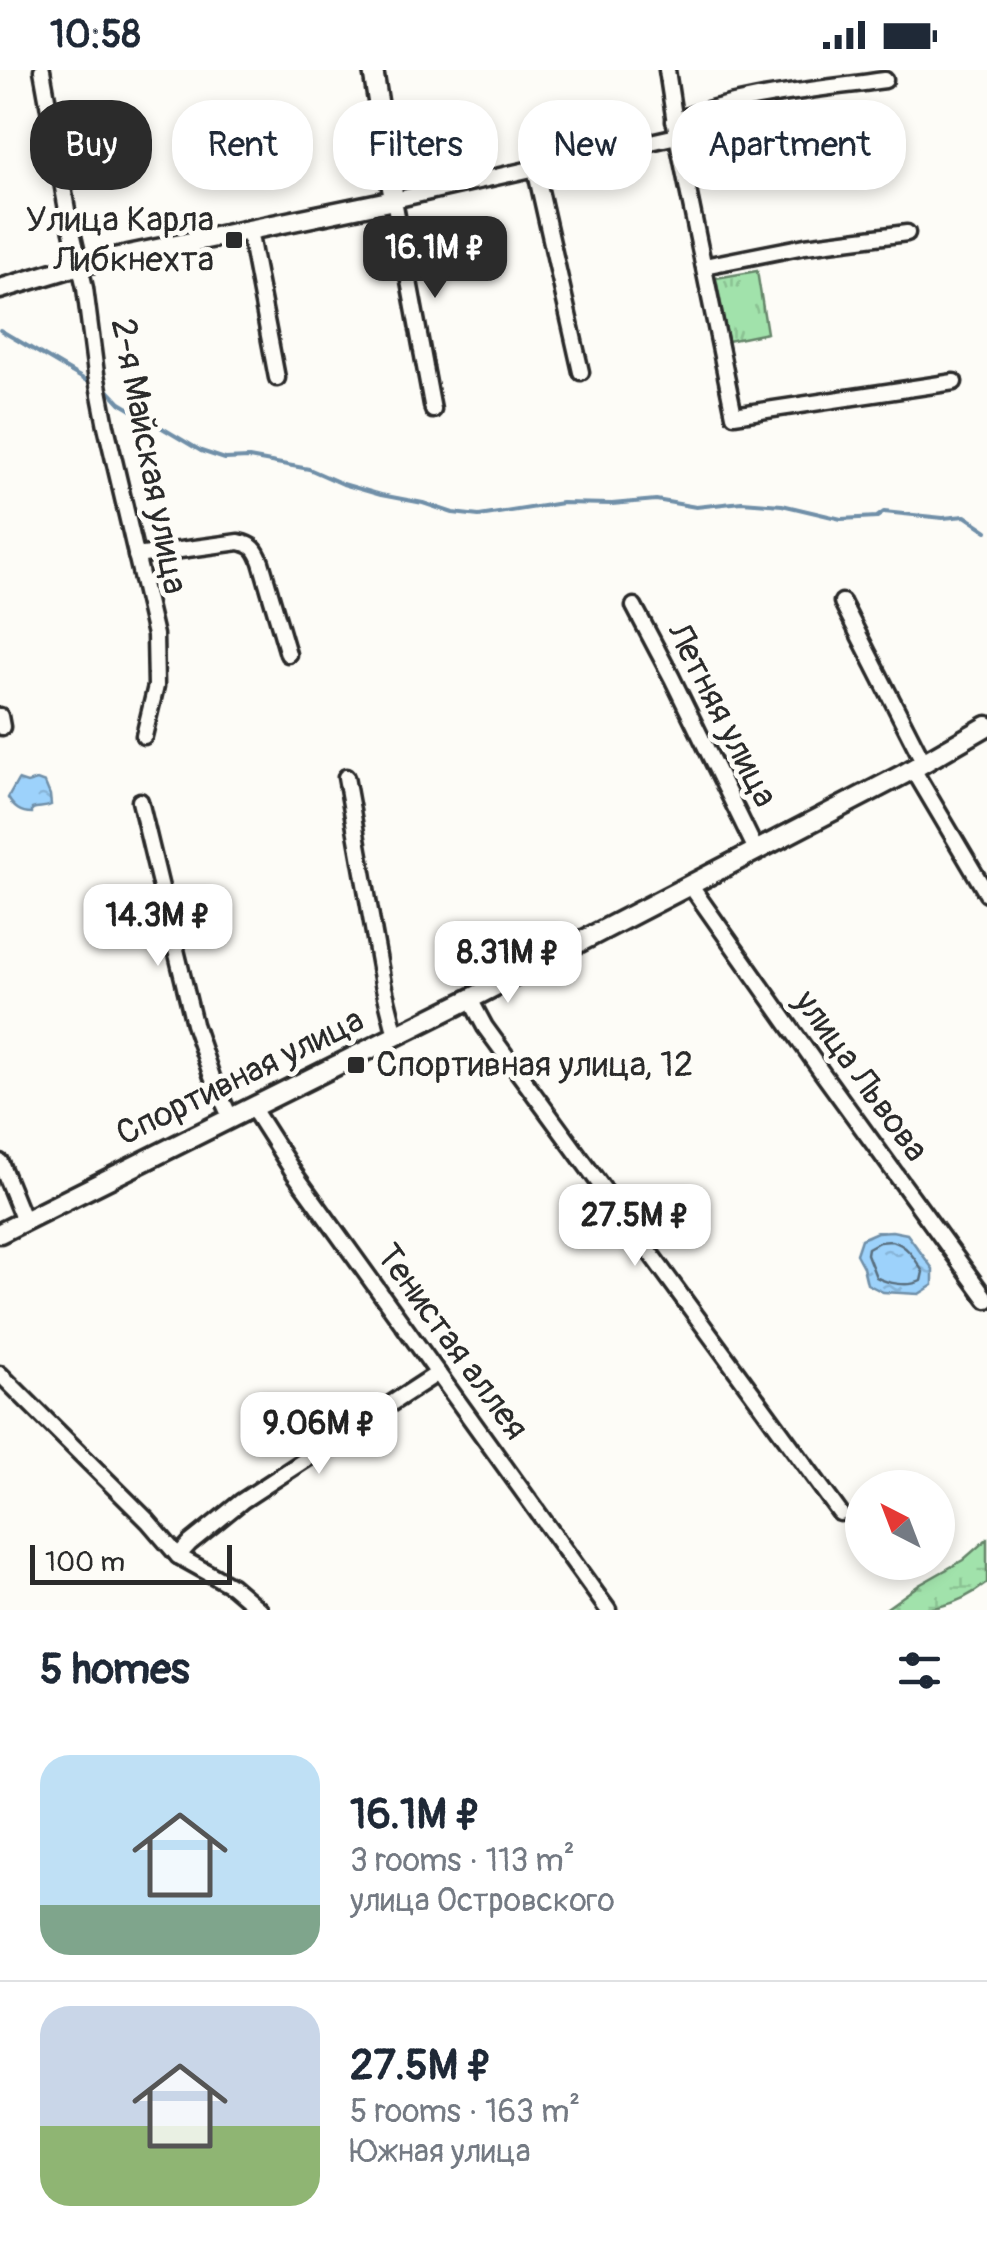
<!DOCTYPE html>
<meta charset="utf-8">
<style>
body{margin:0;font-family:Pangolin,sans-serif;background:#f6f6f7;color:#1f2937;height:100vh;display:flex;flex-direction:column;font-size:38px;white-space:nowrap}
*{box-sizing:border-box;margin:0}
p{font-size:32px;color:#747a83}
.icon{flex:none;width:55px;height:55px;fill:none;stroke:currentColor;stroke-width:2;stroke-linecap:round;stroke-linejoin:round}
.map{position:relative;height:1540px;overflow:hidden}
.side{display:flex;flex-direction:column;background:#fff;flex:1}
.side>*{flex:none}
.top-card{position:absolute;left:30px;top:30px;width:928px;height:90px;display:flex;gap:20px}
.needle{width:65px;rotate:318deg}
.controls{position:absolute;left:845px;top:1400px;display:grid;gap:20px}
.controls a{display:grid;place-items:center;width:110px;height:110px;border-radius:50%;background:#fff;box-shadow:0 5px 15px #0003;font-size:50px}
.scale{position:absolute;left:30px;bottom:25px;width:202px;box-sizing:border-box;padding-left:10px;border:5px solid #2b2b2b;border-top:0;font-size:28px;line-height:35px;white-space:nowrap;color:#2b2b2b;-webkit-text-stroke:8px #fdfcf7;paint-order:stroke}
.price{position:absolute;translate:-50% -85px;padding:0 22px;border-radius:20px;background:#fff;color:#222;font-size:32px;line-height:65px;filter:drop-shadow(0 2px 5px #0008)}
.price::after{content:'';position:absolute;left:50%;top:60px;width:30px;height:22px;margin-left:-15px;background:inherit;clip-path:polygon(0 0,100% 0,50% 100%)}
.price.active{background:#2b2b2b;color:#fff}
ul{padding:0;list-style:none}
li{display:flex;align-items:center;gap:30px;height:250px;padding:0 40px}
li+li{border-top:2px solid #e0e1e3}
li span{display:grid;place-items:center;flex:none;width:280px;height:200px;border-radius:30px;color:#555}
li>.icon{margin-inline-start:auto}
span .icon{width:120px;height:120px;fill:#fffc;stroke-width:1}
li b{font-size:42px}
h2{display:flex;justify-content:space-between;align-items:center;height:120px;padding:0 40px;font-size:42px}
.tag{padding:0 35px;border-radius:40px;background:#fff;box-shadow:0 5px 15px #0003;font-size:35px;line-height:90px}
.tag.active{background:#2b2b2b;color:#fff}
.status{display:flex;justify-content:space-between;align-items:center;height:70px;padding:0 50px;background:#fff;direction:ltr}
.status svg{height:28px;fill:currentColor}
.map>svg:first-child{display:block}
.grass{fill:url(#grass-tufts);stroke:#66866b;stroke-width:2.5}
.wetland{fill:url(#wetland-marsh);stroke:#66866b;stroke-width:2.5}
.water{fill:url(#water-ripples);stroke:#6f8fa8;stroke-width:2.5}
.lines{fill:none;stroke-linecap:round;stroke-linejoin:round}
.shore{stroke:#596e7e;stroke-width:2.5}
.stream{stroke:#6f8fa8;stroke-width:4}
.minor-casing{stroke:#2b2b2b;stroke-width:21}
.tertiary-casing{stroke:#2b2b2b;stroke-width:25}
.minor{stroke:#fdfcf7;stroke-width:14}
.tertiary{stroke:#fdfcf7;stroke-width:18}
.poi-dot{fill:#2b2b2b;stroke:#fdfcf7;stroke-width:4}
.labels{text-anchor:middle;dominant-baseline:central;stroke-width:10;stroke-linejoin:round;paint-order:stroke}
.poi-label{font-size:35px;fill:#2b2b2b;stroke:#fdfcf7;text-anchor:end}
.street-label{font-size:35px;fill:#2b2b2b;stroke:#fdfcf7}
</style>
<div class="status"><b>10:58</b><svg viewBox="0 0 49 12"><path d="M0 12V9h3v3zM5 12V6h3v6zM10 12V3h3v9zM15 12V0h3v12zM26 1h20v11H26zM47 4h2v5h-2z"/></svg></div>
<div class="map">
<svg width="987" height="1540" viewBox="0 0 987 1540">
<defs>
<pattern id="grass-tufts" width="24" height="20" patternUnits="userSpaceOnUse" patternTransform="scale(2.5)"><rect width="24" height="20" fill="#a1e2ab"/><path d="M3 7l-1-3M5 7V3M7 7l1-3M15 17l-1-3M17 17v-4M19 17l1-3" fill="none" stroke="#8bc293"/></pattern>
<pattern id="wetland-marsh" width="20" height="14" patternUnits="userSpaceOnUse" patternTransform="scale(2.5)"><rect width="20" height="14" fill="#a1e2ab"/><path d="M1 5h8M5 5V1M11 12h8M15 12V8" fill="none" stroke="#8bc293"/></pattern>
<pattern id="water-ripples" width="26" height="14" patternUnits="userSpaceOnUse" patternTransform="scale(2.5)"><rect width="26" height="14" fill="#9dd2fb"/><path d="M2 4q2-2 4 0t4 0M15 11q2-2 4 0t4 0" fill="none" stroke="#87b4d7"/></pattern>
</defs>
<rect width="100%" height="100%" fill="#fdfcf7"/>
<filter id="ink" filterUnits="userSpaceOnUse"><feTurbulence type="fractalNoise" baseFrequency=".01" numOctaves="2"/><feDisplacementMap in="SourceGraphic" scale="20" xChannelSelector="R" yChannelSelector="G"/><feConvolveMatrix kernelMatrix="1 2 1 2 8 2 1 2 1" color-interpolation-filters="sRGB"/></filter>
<g filter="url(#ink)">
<path class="grass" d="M 757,201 L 767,263 L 728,271 L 716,208 Z"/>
<path class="wetland" d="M 987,1469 L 987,1513 C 952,1540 930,1540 884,1540 L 919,1515 L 963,1490 Z"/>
<g class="water">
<path d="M 18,710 L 27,713 L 37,710 L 45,713 L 50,725 L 51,735 C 44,739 39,736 32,739 L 32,743 C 20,743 14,738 8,728 Z"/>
<path d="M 892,1161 L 907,1164 L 933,1199 L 933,1215 L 919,1224 L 883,1222 L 867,1214 L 863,1197 L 856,1184 L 861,1169 L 877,1162 Z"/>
</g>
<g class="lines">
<path class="shore" d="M 891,1171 C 907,1174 915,1189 923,1202 L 921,1211 C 909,1217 888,1214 876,1207 L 867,1184 L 868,1178 L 879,1172 Z"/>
<g class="stream">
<path d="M 0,260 L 92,314"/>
<path d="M 106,318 L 120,333 L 201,381 L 225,389 L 249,388 L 309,399 L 343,414 L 381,425 L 423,433 L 453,443 L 479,446 L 562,433 L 612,434 L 656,430 L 696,437 L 742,432 L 782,435 L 841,449 L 877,447 L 884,442 L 943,448 L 965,446 L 987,461"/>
</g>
<g class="minor-casing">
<g id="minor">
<path d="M 42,0 L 67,140 L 85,218 L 96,304 L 106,356 L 155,565 L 156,616 L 144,666"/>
<path d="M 667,0 L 677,66 L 734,345 L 954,312"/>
<path d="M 674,51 C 741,25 815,20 885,10"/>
<path d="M 535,98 L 581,302"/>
<path d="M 249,160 L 277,308"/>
<path d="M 704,196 L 805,176 L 907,163"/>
<path d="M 433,340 L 394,130 L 677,66"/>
<path d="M 136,486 L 239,472 C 253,475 256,479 261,492 L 288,584"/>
<path d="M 842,532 L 924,693"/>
<path d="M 634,536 L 672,608 L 756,780"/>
<path d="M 0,646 L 2,657"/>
<path d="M 913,699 L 987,824"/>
<path d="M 346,707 L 383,914 L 396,966"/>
<path d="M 140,731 L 194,954 L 212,1007 L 230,1047"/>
<path d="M 690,815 L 823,1004 L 987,1230"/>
<path d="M 470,929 L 485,957 L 840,1443"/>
<path d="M 252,1037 L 294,1103 L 608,1540"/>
<path d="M 0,1092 L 24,1151"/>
<path d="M 0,1304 L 148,1451 L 178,1486 L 232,1516 L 260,1540"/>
<path d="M 178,1486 L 190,1473 L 242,1431 L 438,1303"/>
</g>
</g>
<g class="tertiary-casing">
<g id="tertiary">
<path d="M 0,219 L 80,195 L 394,130 L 373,0"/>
<path d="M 0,1163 L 470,929 L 904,704 L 987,656"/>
</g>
</g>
<use href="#minor" class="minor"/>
<use href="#tertiary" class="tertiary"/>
</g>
</g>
<g class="poi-dot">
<rect x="224" y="160" width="20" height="20" rx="5"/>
<rect x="346" y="985" width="20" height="20" rx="5"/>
</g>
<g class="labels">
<g class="poi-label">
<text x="214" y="150">Улица Карла<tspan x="214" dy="40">Либкнехта</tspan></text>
<text x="376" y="995" text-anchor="start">Спортивная улица, 12</text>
</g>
<g class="street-label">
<text transform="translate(149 386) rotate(79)">2-я Майская улица</text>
<text transform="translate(722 645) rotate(63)">Летняя улица</text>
<text transform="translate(861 1006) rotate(54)">улица Львова</text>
<text transform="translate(240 1007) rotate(-26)">Спортивная улица</text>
<text transform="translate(452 1272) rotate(54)">Тенистая аллея</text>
</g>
</g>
</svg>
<div class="controls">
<a><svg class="needle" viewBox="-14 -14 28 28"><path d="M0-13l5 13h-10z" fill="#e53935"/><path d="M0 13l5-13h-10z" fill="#747a83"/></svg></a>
</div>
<div class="scale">100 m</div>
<b class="price active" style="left:435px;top:231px">16.1M ₽</b>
<b class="price" style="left:158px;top:899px">14.3M ₽</b>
<b class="price" style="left:508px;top:936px">8.31M ₽</b>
<b class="price" style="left:635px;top:1199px">27.5M ₽</b>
<b class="price" style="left:319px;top:1407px">9.06M ₽</b>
<div class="top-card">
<a class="tag active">Buy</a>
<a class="tag">Rent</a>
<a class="tag">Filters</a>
<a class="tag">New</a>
<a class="tag">Apartment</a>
</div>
</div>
<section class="side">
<h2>5 homes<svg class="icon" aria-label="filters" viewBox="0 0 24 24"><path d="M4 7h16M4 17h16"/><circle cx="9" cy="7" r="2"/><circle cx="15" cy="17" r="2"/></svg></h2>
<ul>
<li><span style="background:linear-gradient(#bfe0f5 75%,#7fa58c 0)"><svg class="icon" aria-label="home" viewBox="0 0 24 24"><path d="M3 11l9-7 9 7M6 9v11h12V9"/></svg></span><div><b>16.1M ₽</b><p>3 rooms · 113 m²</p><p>улица Островского</p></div></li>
<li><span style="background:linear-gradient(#c9d6e8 60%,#8fb573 0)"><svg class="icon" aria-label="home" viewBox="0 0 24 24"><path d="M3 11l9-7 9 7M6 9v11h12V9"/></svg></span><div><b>27.5M ₽</b><p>5 rooms · 163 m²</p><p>Южная улица</p></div></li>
</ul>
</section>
